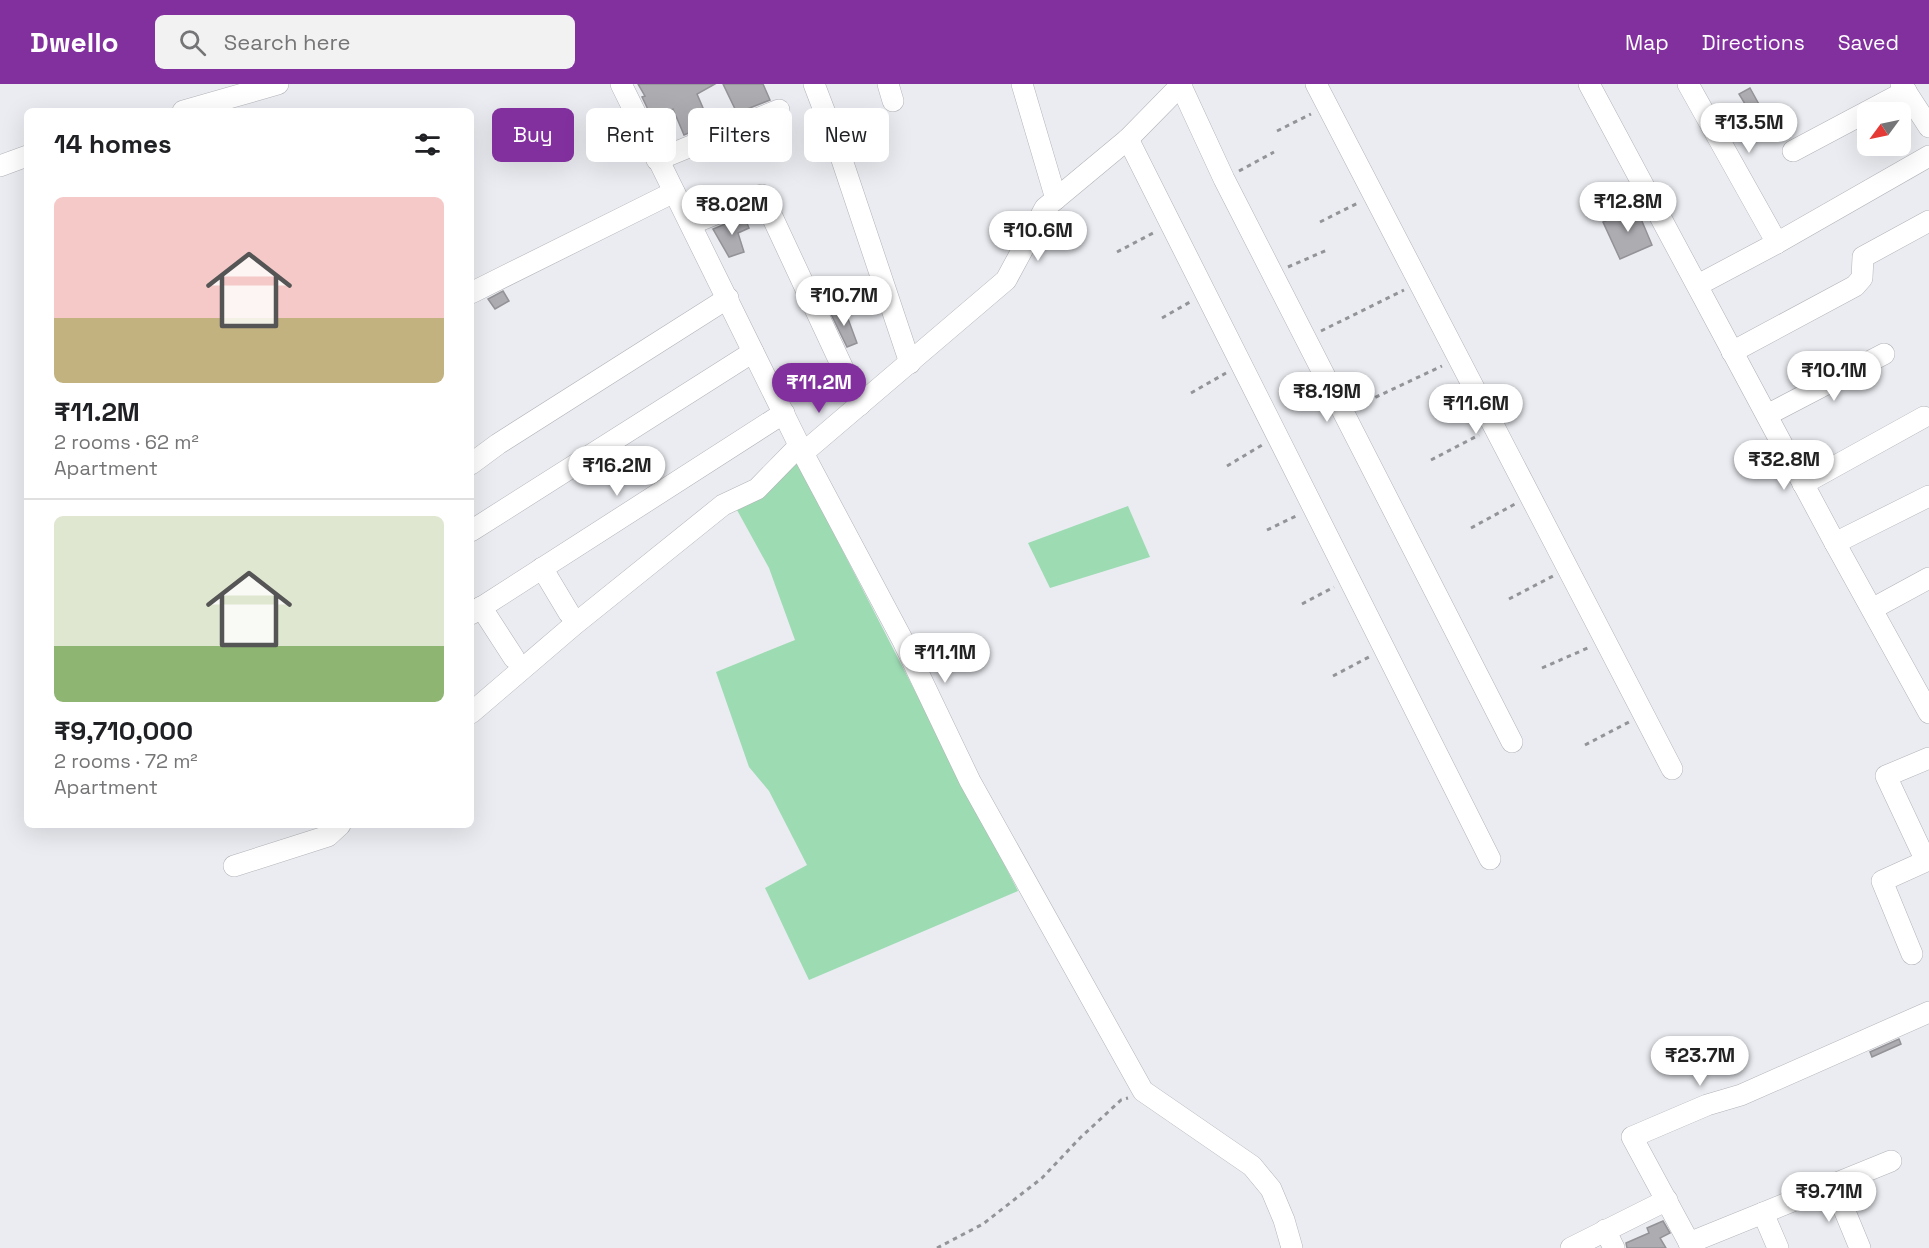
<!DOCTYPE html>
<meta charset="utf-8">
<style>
body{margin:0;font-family:"Space Grotesk",sans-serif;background:#f2f2f2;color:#202124;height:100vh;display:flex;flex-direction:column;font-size:22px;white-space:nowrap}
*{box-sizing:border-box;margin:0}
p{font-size:20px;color:#757577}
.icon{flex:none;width:33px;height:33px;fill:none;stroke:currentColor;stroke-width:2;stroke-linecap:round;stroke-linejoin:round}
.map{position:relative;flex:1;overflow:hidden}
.sheet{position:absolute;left:24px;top:24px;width:450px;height:720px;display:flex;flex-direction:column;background:#fff;border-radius:9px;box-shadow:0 6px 24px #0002}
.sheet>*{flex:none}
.top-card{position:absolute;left:492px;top:24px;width:570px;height:54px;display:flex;gap:12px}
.needle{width:39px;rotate:237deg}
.tools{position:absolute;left:1857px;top:18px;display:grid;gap:12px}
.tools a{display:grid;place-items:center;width:54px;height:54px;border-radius:9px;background:#fff;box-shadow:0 6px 24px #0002;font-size:30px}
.price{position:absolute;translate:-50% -51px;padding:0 14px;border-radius:21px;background:#fff;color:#222;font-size:20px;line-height:39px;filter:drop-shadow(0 2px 3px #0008)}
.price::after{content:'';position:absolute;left:50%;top:36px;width:18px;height:14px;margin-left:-9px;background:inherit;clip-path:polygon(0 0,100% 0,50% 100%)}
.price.on{background:#83309f;color:#fff}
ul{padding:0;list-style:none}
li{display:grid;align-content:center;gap:12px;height:318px;padding:0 30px}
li+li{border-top:2px solid #e0e0e0}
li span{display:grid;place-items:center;height:186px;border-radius:9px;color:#555}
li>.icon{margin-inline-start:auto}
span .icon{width:108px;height:108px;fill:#fffc;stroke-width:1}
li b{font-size:26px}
h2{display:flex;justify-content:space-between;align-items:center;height:72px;padding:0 30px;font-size:26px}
.tag{padding:0 21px;border-radius:9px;background:#fff;box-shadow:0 6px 24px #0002;font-size:21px;line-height:54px}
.tag.on{background:#83309f;color:#fff}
header{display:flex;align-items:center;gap:36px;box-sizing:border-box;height:84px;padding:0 30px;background:#83309f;color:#fff}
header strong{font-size:28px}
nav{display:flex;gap:33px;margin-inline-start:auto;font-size:21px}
.search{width:420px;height:54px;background:#f2f2f2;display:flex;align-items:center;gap:15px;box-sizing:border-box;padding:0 21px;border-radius:9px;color:#757577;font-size:22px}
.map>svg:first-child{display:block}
.green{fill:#9ddbb3}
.building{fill:#adacb1;stroke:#939296;stroke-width:1.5}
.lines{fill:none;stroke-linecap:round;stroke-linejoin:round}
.minor-casing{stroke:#b2b3b8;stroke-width:22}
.path{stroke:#929498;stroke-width:3;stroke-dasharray:4.5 4.5;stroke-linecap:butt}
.minor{stroke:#fff;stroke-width:21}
</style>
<header>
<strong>Dwello</strong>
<div class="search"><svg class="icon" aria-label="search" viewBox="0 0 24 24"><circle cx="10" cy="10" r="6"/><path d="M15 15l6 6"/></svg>Search here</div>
<nav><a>Map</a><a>Directions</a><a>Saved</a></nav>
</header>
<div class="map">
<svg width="1929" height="1164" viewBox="0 0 1929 1164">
<rect width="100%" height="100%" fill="#eaecf1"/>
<g class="green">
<path d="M 797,378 L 1018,807 L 809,896 L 765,804 L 807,781 L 769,707 L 749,683 L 716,588 L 795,556 L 769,484 L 737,426 Z"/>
<path d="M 1128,422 L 1150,473 L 1050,504 L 1028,459 Z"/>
</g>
<g class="building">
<path d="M 638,0 L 715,0 L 697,10 L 710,40 L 684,51 L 673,25 L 653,36 L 642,13 L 645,12 Z"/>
<path d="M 723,0 L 763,0 L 770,16 L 737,29 Z"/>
<path d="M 1750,4 L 1761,24 L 1751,30 L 1739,10 Z"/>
<path d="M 1636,123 L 1652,161 L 1620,175 L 1603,138 Z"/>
<path d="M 744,132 L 749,144 L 738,149 L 744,168 L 729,173 L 713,145 Z"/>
<path d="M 503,207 L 509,217 L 495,225 L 488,215 Z"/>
<path d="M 844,224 L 857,259 L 847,263 L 830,228 Z"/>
<path d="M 1899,955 L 1901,960 L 1872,973 L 1870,968 Z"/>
<path d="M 1663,1137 L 1670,1149 L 1660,1154 L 1666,1164 L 1627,1164 L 1626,1159 L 1649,1149 L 1647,1144 Z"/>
</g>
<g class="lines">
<g class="minor-casing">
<g id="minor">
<path d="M 621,0 L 803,369 L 902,555 L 970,697 L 1143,1007 L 1252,1082 L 1271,1105 L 1284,1136 L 1292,1164"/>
<path d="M 814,0 L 835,55 L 910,279"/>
<path d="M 888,0 L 893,17"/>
<path d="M 1022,0 L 1056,115"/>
<path d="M 1316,0 L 1672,685"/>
<path d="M 1589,0 L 1835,459 L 1929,629"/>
<path d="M 1688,0 L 1777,159"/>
<path d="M 1901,0 L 1929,43"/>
<path d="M 1181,2 L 1224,95 L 1512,658"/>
<path d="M 183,27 L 278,0"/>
<path d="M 1128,55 L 1490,775"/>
<path d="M 1793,67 L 1906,7"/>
<path d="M 657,76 L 779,26"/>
<path d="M 0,82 L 27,72"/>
<path d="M 691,140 L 762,111 L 860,321"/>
<path d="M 1698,201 L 1777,159 L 1929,72"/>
<path d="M 471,209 L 674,108"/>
<path d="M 1732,268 L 1855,202 L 1862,194 L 1863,173 L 1929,137"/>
<path d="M 1767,331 L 1884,270"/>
<path d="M 803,369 L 1006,196 L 1045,124 L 1128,55 L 1182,0"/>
<path d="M 471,380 L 498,360 L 728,214"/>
<path d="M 1803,400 L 1924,333"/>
<path d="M 471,447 L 753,268"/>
<path d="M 1835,459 L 1929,412"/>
<path d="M 542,484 L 569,529"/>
<path d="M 481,523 L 514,574"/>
<path d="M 1872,525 L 1929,494"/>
<path d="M 471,530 L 784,329"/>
<path d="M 471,629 L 575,540 L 723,421 L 757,405 L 800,361"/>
<path d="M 234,782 L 328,752 L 340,741"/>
<path d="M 1912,870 L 1882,797 L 1926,777 L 1886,692 L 1929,674"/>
<path d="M 1834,1101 L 1860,1164"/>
<path d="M 1763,1129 L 1778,1164"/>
<path d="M 1605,1146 L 1614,1164"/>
<path d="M 1689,1159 L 1891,1077"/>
<path d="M 1571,1164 L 1667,1116"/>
<path d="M 1692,1164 L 1632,1053 L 1707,1021 L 1741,1011 L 1929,928"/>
</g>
</g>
<g class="path">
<path d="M 1277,47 L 1311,30"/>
<path d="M 1239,87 L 1274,68"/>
<path d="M 1320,138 L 1358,119"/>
<path d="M 1117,168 L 1155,148"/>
<path d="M 1288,183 L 1327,166"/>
<path d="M 1162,234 L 1190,218"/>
<path d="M 1321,247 L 1404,206"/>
<path d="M 1191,309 L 1226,289"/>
<path d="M 1359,321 L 1442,282"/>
<path d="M 1431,376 L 1479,351"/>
<path d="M 1227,382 L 1262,361"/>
<path d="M 1471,444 L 1515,420"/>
<path d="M 1267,446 L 1298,431"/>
<path d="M 1509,515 L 1553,492"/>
<path d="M 1302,520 L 1334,503"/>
<path d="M 1542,584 L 1590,563"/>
<path d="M 1333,592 L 1369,573"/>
<path d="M 1585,661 L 1629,638"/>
<path d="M 937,1164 L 983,1140 L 1042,1094 L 1080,1054 L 1121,1016 L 1128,1014"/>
</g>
<use href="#minor" class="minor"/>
</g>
</svg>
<div class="tools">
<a><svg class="needle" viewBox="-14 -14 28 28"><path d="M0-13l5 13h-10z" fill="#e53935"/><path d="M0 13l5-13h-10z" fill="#757577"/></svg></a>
</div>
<b class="price" style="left:1749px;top:70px">₹13.5M</b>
<b class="price" style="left:1628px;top:149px">₹12.8M</b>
<b class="price" style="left:732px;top:152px">₹8.02M</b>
<b class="price" style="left:1038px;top:178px">₹10.6M</b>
<b class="price" style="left:844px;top:243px">₹10.7M</b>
<b class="price" style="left:1834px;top:318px">₹10.1M</b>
<b class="price on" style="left:819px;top:330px">₹11.2M</b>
<b class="price" style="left:1327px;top:339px">₹8.19M</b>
<b class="price" style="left:1476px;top:351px">₹11.6M</b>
<b class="price" style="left:1784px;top:407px">₹32.8M</b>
<b class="price" style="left:617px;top:413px">₹16.2M</b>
<b class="price" style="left:945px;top:600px">₹11.1M</b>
<b class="price" style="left:1700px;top:1003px">₹23.7M</b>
<b class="price" style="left:1829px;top:1139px">₹9.71M</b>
<div class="top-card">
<a class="tag on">Buy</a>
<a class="tag">Rent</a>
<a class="tag">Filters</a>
<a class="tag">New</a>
</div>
<section class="sheet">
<h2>14 homes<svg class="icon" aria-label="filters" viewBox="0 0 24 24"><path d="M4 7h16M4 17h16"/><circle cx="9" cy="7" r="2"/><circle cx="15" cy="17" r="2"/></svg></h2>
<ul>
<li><span style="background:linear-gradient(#f6c9c9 65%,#c2b280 0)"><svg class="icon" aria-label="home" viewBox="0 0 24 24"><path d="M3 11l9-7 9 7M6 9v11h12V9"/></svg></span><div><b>₹11.2M</b><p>2 rooms · 62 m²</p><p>Apartment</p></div></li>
<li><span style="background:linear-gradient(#dfe7d0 70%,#8fb573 0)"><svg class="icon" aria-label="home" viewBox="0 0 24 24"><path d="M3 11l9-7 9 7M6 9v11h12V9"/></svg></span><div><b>₹9,710,000</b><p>2 rooms · 72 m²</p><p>Apartment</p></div></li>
</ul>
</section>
</div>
